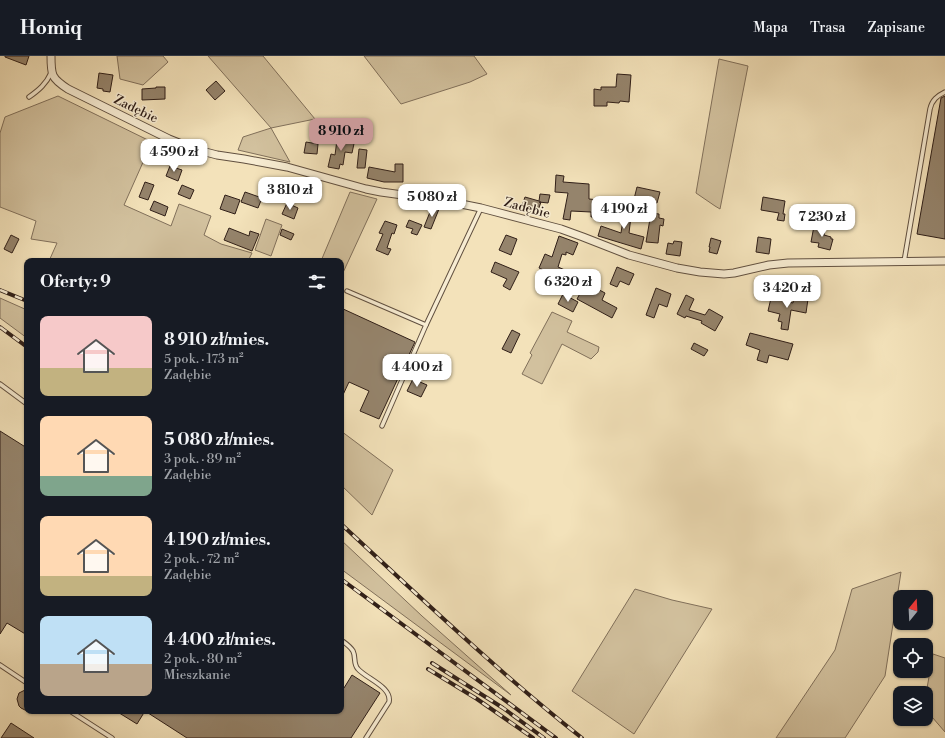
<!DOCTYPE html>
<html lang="pl">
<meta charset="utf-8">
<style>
body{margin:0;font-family:"Libre Bodoni",serif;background:#20242c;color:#f1f3f6;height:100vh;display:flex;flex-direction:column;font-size:15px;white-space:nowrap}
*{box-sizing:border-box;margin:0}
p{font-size:13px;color:#9ea1a6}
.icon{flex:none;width:22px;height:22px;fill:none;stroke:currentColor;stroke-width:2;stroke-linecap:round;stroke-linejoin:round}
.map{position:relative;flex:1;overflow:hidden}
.panel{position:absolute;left:24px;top:202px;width:320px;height:456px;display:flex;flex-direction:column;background:#171b24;border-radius:8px;box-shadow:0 1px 3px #0004}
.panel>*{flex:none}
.needle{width:26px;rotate:18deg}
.buttons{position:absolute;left:893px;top:534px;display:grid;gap:8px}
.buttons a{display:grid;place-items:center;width:40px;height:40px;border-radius:8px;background:#171b24;box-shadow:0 1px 3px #0004;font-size:20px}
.price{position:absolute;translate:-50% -34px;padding:0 9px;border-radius:8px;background:#fff;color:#222;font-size:13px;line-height:26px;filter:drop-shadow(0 1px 2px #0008)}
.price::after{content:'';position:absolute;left:50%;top:24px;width:12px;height:9px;margin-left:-6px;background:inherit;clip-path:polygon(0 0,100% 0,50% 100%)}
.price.active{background:#c59692;color:#111}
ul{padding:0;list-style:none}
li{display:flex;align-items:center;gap:12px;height:100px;padding:0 16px}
li span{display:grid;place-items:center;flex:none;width:112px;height:80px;border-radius:8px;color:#555}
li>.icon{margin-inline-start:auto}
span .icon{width:48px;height:48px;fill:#fffc;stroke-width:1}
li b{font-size:17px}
h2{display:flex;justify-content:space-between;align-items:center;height:48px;padding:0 16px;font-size:17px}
header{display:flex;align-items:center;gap:24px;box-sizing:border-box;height:56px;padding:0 20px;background:#171b24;border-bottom:1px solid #363941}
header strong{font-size:19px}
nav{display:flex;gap:22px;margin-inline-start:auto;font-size:14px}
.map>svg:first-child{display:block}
.green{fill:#d2c19e;stroke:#81705b}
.building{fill:#95846c;stroke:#301f18}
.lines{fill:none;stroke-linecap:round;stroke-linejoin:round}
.lane-casing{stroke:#615040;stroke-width:5.5}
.street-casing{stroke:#615040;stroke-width:9}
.lane{stroke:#f7ecd2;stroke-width:3.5}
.street{stroke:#f7ecd2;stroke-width:7}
.rail-casing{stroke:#301f18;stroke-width:4}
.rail{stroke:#f7ecd2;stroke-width:2.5;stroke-dasharray:8;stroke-linecap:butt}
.labels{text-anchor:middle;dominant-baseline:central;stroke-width:3;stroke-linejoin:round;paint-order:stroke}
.street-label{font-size:13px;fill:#301f18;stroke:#f7ecd2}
</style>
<header>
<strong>Homiq</strong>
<nav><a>Mapa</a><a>Trasa</a><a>Zapisane</a></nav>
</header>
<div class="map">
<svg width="945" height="682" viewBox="0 0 945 682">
<rect width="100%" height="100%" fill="#f3e2ba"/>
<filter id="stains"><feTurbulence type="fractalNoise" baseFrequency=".005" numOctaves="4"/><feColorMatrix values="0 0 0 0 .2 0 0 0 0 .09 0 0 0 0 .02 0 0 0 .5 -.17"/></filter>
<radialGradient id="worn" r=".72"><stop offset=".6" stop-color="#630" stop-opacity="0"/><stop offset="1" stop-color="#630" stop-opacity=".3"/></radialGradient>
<g class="green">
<path d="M 117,0 L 163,0 L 168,6 L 143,29 L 120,23 Z"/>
<path d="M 208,0 L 263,0 L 315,63 L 271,72 L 290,106 L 238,94 L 243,81 L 271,72 Z"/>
<path d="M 364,0 L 474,0 L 487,18 L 470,26 L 401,48 Z"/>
<path d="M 719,3 L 748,10 L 720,153 L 715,150 L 696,137 Z"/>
<path d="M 58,40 L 152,86 L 124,149 L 171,170 L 179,148 L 211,160 L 204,179 L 221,188 L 252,197 L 248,205 L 105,205 L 102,202 L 99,205 L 49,205 L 57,187 L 31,183 L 36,165 L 0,151 L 0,77 L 5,61 Z"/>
<path d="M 350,136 L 377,143 L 341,221 L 341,205 L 321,205 Z"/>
<path d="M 266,163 L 282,169 L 271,200 L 255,194 Z"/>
<path d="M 0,242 L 27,254 L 27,282 L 0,262 Z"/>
<path d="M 552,256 L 572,265 L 567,276 L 599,291 L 598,296 L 591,303 L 562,288 L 542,328 L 522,318 L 532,299 L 530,297 Z"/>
<path d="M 341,375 L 393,414 L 372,459 L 341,429 Z"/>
<path d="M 341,484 L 422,560 L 511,639 L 341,513 Z"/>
<path d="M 901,516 L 885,620 L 845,682 L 776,682 L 835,594 L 852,533 Z"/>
<path d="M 635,533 L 672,544 L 712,553 L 634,678 L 572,635 Z"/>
<path d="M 933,598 L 945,602 L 945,676 L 926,654 L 926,638 Z"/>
</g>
<g class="building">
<path d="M 5,0 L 29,0 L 26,9 L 5,1 Z"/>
<path d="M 99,17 L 113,19 L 110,36 L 103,35 L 103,33 L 97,32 Z"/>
<path d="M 617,18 L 631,19 L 629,46 L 620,45 L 619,47 L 607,46 L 607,50 L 594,50 L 594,33 L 601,34 L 601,31 L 616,31 Z"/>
<path d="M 216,25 L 225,35 L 215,44 L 206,34 Z"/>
<path d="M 156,31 L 165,31 L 165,43 L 142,44 L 142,33 L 156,32 Z"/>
<path d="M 945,40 L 945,183 L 917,178 L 941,42 Z"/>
<path d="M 342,80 L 355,83 L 352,97 L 345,96 L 343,109 L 340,108 L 339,113 L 328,111 L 331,98 L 335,99 L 337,84 L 341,85 Z"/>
<path d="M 306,86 L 318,88 L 317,98 L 304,97 Z"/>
<path d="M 359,93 L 367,94 L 365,112 L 357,112 Z"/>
<path d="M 395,108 L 403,108 L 403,126 L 384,126 L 367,122 L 369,111 L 395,116 Z"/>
<path d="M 170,110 L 182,114 L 178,125 L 166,120 Z"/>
<path d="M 556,119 L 564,120 L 563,126 L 589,128 L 589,143 L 600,144 L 599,161 L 591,161 L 591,156 L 571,155 L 570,164 L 563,163 L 568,137 L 555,136 Z"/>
<path d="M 145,126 L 154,129 L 148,144 L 139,141 Z"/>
<path d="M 182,129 L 194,134 L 190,143 L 178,138 Z"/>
<path d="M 637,131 L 660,136 L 657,147 L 634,143 Z"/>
<path d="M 245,136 L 262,142 L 258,152 L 241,146 Z"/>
<path d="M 540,138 L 550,139 L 548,147 L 539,146 L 541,146 L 537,157 L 521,152 L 525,141 L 539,145 Z"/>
<path d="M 225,139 L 240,144 L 235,158 L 220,153 Z"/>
<path d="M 763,141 L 785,145 L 783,158 L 785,158 L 784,165 L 777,164 L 779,157 L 761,154 Z"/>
<path d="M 626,143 L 633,144 L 629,177 L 644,181 L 641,193 L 598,180 L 601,170 L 621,177 Z"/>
<path d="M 154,145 L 168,151 L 165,160 L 150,154 Z"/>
<path d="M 287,147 L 298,152 L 294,163 L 282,158 Z"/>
<path d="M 432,151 L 439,153 L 431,173 L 424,171 Z"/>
<path d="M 651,157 L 659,158 L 659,162 L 664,163 L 663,170 L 660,169 L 658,187 L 646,186 Z"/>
<path d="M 409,164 L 422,169 L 417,179 L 411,177 L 413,173 L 406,171 Z"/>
<path d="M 385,165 L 397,169 L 394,178 L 392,177 L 387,192 L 391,193 L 388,199 L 376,194 L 383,178 L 379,177 Z"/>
<path d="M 814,170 L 825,172 L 824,179 L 831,181 L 831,183 L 833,183 L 830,194 L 818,191 L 819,187 L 811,186 Z"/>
<path d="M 229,172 L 249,180 L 250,175 L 259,178 L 252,195 L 224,184 Z"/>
<path d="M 282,173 L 294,178 L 291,184 L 280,179 Z"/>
<path d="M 11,179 L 19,183 L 12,197 L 4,193 Z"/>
<path d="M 506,179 L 517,183 L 511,199 L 499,194 Z"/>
<path d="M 559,180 L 578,187 L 573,199 L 566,196 L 566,199 L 562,198 L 558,211 L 583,222 L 585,219 L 595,224 L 592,230 L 605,237 L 602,244 L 617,252 L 612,262 L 577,243 L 583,232 L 569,224 L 566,230 L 560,227 L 562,222 L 539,212 L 545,198 L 552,201 Z"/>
<path d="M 758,181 L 771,183 L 769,198 L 756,196 Z"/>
<path d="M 711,182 L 721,185 L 717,198 L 709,196 L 710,191 L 709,191 Z"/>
<path d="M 674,185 L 682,186 L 680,200 L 666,198 L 668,187 L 673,188 Z"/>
<path d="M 495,206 L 519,216 L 510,234 L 503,230 L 507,223 L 491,216 Z"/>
<path d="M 617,211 L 634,218 L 629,229 L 620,225 L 617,231 L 610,228 Z"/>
<path d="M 656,232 L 671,238 L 667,251 L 659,248 L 654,262 L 646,259 Z"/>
<path d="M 563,238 L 578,246 L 573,256 L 558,248 Z"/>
<path d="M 686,239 L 694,243 L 689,254 L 705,259 L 709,253 L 723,261 L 715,275 L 701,267 L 702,265 L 686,260 L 685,262 L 677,258 Z"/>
<path d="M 794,241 L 808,243 L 806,257 L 791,254 L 788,274 L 781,273 L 782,266 L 778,265 L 780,258 L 768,255 L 771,242 L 793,247 Z"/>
<path d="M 341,252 L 415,286 L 379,363 L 360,355 L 369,335 L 349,326 L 341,343 Z"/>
<path d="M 512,274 L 520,278 L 511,297 L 502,293 Z"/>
<path d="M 750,277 L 793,288 L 788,304 L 769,299 L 767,307 L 757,304 L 760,294 L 746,289 Z"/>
<path d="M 694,287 L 708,294 L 704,300 L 691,293 Z"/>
<path d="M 413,323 L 427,329 L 421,341 L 407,335 Z"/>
<path d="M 0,375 L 27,392 L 27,579 L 7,567 L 0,578 Z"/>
<path d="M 352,619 L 380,637 L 351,682 L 187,682 L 145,655 L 137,668 L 116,655 L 341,655 L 341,631 L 344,632 Z"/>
<path d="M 27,633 L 27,655 L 21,652 L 19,650 L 17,643 L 19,637 Z"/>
<path d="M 11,667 L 34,682 L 1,682 Z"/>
</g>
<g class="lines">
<g class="lane-casing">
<g id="lane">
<path d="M 29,41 C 39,34 46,28 51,17"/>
<path d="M 904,206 L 930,53 C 932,44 937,40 945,36"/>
<path d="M 347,235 L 426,269"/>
<path d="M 0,328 L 27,348"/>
<path d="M 382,370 L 426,269 L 481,152"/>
<path d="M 341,584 C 345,587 350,590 353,595 C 356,601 353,608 358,613 C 367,623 392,631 389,646 L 366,682"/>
<path d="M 0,609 L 27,627"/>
<path d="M 70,655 L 112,682"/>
</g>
</g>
<g class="street-casing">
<path id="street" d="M 51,0 C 51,19 51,22 68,33 L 169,83 L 194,93 L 217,99 L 244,103 L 287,111 L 366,133 L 381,136 L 446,145 L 481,152 L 561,173 L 583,181 L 629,199 L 677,212 L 700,216 L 724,218 L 734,217 L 769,209 L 788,207 L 945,205"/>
</g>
<use href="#lane" class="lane"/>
<use href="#street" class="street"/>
<g class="rail-casing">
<g id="rail">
<path d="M 0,234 L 27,245"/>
<path d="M 0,271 L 27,291"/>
<path d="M 341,468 C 420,541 497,615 582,682"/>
<path d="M 341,523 L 556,682"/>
<path d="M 432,607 L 503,652 L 544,682"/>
<path d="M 428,613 L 477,643 L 533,682"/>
</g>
</g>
<use href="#rail" class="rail"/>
</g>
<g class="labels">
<g class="street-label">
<text transform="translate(136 53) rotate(26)">Zadębie</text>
<text transform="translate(527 152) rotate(15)">Zadębie</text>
</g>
</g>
<rect width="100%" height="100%" filter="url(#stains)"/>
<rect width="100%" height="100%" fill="url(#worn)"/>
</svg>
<div class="buttons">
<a><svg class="needle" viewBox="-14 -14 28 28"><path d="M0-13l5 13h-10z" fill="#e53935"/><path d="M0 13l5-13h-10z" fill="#9ea1a6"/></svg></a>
<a><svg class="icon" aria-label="locate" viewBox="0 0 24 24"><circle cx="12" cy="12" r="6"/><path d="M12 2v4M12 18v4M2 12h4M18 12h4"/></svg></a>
<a><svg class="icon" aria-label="layers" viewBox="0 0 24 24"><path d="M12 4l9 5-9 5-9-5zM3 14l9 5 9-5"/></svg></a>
</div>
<b class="price active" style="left:341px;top:96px">8 910 zł</b>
<b class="price" style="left:174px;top:117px">4 590 zł</b>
<b class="price" style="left:290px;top:155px">3 810 zł</b>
<b class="price" style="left:432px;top:162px">5 080 zł</b>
<b class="price" style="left:624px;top:174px">4 190 zł</b>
<b class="price" style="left:822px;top:182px">7 230 zł</b>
<b class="price" style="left:568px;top:247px">6 320 zł</b>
<b class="price" style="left:787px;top:253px">3 420 zł</b>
<b class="price" style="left:417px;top:332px">4 400 zł</b>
<section class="panel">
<h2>Oferty: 9<svg class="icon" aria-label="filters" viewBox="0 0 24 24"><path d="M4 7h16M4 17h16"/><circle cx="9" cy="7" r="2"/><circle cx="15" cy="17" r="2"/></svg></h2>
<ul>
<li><span style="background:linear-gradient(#f6c9c9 65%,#c2b280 0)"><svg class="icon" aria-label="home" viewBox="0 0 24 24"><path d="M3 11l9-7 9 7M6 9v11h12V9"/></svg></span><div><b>8 910 zł/mies.</b><p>5 pok. · 173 m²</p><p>Zadębie</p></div></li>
<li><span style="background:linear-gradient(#ffd9b3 75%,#7fa58c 0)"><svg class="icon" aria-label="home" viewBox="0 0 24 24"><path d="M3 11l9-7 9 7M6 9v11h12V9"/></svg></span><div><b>5 080 zł/mies.</b><p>3 pok. · 89 m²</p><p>Zadębie</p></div></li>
<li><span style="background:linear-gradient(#ffd9b3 75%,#c2b280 0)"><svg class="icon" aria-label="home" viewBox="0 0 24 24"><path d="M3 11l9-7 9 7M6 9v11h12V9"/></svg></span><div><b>4 190 zł/mies.</b><p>2 pok. · 72 m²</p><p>Zadębie</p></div></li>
<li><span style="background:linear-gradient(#bfe0f5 60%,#b9a48a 0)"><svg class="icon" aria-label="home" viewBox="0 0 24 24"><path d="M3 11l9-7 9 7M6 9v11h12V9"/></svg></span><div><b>4 400 zł/mies.</b><p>2 pok. · 80 m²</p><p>Mieszkanie</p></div></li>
</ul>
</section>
</div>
